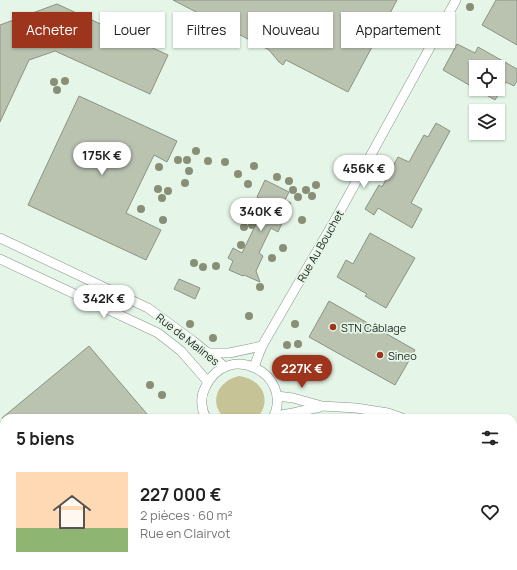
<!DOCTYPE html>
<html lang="fr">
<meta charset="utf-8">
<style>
body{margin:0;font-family:Manrope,sans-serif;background:#f6f6f6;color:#222;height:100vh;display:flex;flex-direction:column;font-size:15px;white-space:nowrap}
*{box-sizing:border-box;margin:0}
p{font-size:13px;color:#767676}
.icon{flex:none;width:22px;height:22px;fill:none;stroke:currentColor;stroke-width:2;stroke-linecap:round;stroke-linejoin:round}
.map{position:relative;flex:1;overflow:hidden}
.panel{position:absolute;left:0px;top:414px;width:517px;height:156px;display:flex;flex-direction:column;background:#fff;border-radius:12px 12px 0 0;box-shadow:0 1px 3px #0004}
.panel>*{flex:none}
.guide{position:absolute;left:12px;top:12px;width:493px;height:36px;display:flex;gap:8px}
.buttons{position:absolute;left:469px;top:60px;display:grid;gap:8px}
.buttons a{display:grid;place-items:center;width:36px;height:36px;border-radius:0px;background:#fff;box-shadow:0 1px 3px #0004;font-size:20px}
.price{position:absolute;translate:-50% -34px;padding:0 9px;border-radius:14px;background:#fff;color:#222;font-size:13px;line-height:26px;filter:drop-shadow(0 1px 2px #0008)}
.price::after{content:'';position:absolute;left:50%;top:24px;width:12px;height:9px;margin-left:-6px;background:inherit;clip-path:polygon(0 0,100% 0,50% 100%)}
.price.selected{background:#9d341c;color:#fff}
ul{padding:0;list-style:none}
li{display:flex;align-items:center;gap:12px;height:100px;padding:0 16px}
li span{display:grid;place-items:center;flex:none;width:112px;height:80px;border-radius:0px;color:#555}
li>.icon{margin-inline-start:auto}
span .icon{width:48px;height:48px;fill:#fffc;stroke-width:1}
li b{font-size:17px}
h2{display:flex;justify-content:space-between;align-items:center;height:48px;padding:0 16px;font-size:17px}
.chip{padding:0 14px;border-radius:0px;background:#fff;box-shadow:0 1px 3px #0004;font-size:14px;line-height:36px}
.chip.selected{background:#9d341c;color:#fff}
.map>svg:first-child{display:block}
.green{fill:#c6c397}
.building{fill:#bac2b0;stroke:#8b9383}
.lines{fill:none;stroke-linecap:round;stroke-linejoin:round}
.street-casing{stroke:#859588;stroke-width:10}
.path{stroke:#a2afa4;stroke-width:2;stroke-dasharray:3 2;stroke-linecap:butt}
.street{stroke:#fff;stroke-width:9}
.tree{fill:#898f76}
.poi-dot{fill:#9d341c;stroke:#e5f6e8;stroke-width:1.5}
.labels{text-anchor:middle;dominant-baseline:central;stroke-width:3.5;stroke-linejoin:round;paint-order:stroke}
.street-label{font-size:11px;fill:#232924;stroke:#e5f6e8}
.poi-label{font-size:11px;fill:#232924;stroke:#e5f6e8;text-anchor:start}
</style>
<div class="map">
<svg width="517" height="570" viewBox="0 0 517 570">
<rect width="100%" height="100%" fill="#e5f6e8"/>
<path class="green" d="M 239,376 C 262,379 273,400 257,418 L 224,418 C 208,401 218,381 239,376 Z"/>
<g class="building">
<path d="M 173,0 L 397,0 L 348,92 L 286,60 L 283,65 L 279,62 L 269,50 Z"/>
<path d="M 496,0 L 517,0 L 517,45 L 482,25 Z"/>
<path d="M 57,4 L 168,55 L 150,94 L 55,51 L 29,60 L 0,122 L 0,25 Z"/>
<path d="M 457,44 L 475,53 L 478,47 L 517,69 L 517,81 L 514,86 L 506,82 L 495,100 L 476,89 L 498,89 L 498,67 L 476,67 L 476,89 L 443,70 Z"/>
<path d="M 79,96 L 177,141 L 167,162 L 154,155 L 126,213 L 161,230 L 146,260 L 28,205 Z"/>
<path d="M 436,123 L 450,131 L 411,203 L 422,209 L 412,228 L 378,208 L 374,215 L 365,209 L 379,185 L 382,187 L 398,157 L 409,162 L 424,135 L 428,137 Z"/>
<path d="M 265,180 L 289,192 L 285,200 L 291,203 L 278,232 L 271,228 L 259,253 L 263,256 L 256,271 L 260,282 L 244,275 L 243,276 L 229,270 L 233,261 L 228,258 L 233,248 L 242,253 L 257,222 L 263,225 L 273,205 L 257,197 Z"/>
<path d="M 370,233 L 415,258 L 386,308 L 365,296 L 367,294 L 337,277 L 346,260 L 353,264 Z"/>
<path d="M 179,279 L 200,288 L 195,299 L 174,289 Z"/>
<path d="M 329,301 L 415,350 L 395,385 L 309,337 Z"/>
<path d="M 89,346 L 147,414 L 142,418 L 2,418 Z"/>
</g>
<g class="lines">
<g class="street-casing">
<g id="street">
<path d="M 0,238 L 148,308 L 193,341 L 225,367"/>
<path d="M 0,259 L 158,333 L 181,351 L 208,382"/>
<path d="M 208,353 L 229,353 L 262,346"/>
<path d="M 254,367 L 262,346 L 339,213 L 456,0"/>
<path d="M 277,396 L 293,398 L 322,406 L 356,408 L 388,413 L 402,418"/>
<path d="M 275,416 L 293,413 L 320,407"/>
<path d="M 206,418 C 201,409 200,397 205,388 C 227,339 295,374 273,418"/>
<path d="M 513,470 L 517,471"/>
<path d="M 17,570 L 22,566"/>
<path d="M 260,570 L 260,566"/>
</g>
</g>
<g class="path">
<path d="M 411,415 L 420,418"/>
<path d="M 513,454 L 517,456"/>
<path d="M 421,566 L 422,570"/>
</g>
<use href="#street" class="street"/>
</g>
<g class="tree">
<circle cx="470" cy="7" r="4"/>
<circle cx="65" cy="81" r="4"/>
<circle cx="54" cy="82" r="4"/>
<circle cx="57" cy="90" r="4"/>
<circle cx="196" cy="151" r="4"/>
<circle cx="178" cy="160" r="4"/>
<circle cx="187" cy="160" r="4"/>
<circle cx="208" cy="161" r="4"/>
<circle cx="225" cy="162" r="4"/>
<circle cx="254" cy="166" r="4"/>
<circle cx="159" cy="167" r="4"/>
<circle cx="189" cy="171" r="4"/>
<circle cx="238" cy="174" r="4"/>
<circle cx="277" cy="177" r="4"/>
<circle cx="289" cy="181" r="4"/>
<circle cx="185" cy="183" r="4"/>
<circle cx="248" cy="184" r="4"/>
<circle cx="316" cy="185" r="4"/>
<circle cx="158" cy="189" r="4"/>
<circle cx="293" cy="190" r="4"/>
<circle cx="306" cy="190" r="4"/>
<circle cx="168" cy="191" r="4"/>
<circle cx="312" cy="196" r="4"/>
<circle cx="298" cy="197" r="4"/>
<circle cx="162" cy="198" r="4"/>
<circle cx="141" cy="209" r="4"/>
<circle cx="163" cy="220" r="4"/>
<circle cx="302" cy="220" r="4"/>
<circle cx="252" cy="225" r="4"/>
<circle cx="244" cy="227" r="4"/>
<circle cx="241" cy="245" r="4"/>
<circle cx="283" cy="248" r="4"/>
<circle cx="272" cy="258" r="4"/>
<circle cx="194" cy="263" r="4"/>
<circle cx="216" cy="266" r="4"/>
<circle cx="203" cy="267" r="4"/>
<circle cx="260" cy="287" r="4"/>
<circle cx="249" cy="316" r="4"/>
<circle cx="190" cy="324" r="4"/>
<circle cx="295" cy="324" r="4"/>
<circle cx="213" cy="338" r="4"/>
<circle cx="298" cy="344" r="4"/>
<circle cx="287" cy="345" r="4"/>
<circle cx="150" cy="385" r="4"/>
<circle cx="162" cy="395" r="4"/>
</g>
<g class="poi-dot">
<circle cx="333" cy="327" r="4"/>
<circle cx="380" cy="355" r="4"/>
</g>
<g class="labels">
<g class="street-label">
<text transform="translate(320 246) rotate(-60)">Rue Au Bouchet</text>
<text transform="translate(188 339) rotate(38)">Rue de Malines</text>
</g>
<g class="poi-label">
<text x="341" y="327">STN Câblage</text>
<text x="388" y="355">Sineo</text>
</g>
</g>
</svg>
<div class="buttons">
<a><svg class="icon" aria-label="locate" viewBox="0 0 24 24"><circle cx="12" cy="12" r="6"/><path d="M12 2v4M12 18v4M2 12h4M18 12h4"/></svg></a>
<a><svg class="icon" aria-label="layers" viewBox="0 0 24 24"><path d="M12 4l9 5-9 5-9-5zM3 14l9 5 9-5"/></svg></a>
</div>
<b class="price" style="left:102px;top:176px">175K €</b>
<b class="price" style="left:364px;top:189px">456K €</b>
<b class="price" style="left:261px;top:232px">340K €</b>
<b class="price" style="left:104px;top:319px">342K €</b>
<b class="price selected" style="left:302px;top:389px">227K €</b>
<div class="guide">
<a class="chip selected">Acheter</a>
<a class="chip">Louer</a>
<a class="chip">Filtres</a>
<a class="chip">Nouveau</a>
<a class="chip">Appartement</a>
</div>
<section class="panel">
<h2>5 biens<svg class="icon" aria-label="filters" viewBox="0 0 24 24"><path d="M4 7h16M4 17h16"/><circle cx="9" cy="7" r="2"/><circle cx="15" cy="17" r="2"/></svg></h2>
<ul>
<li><span style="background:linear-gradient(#ffd9b3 70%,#8fb573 0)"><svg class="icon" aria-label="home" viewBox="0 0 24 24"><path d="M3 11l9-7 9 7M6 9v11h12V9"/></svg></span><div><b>227 000 €</b><p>2 pièces · 60 m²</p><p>Rue en Clairvot</p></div><svg class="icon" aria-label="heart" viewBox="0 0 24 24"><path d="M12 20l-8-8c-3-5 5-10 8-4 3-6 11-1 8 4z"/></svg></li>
</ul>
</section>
</div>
